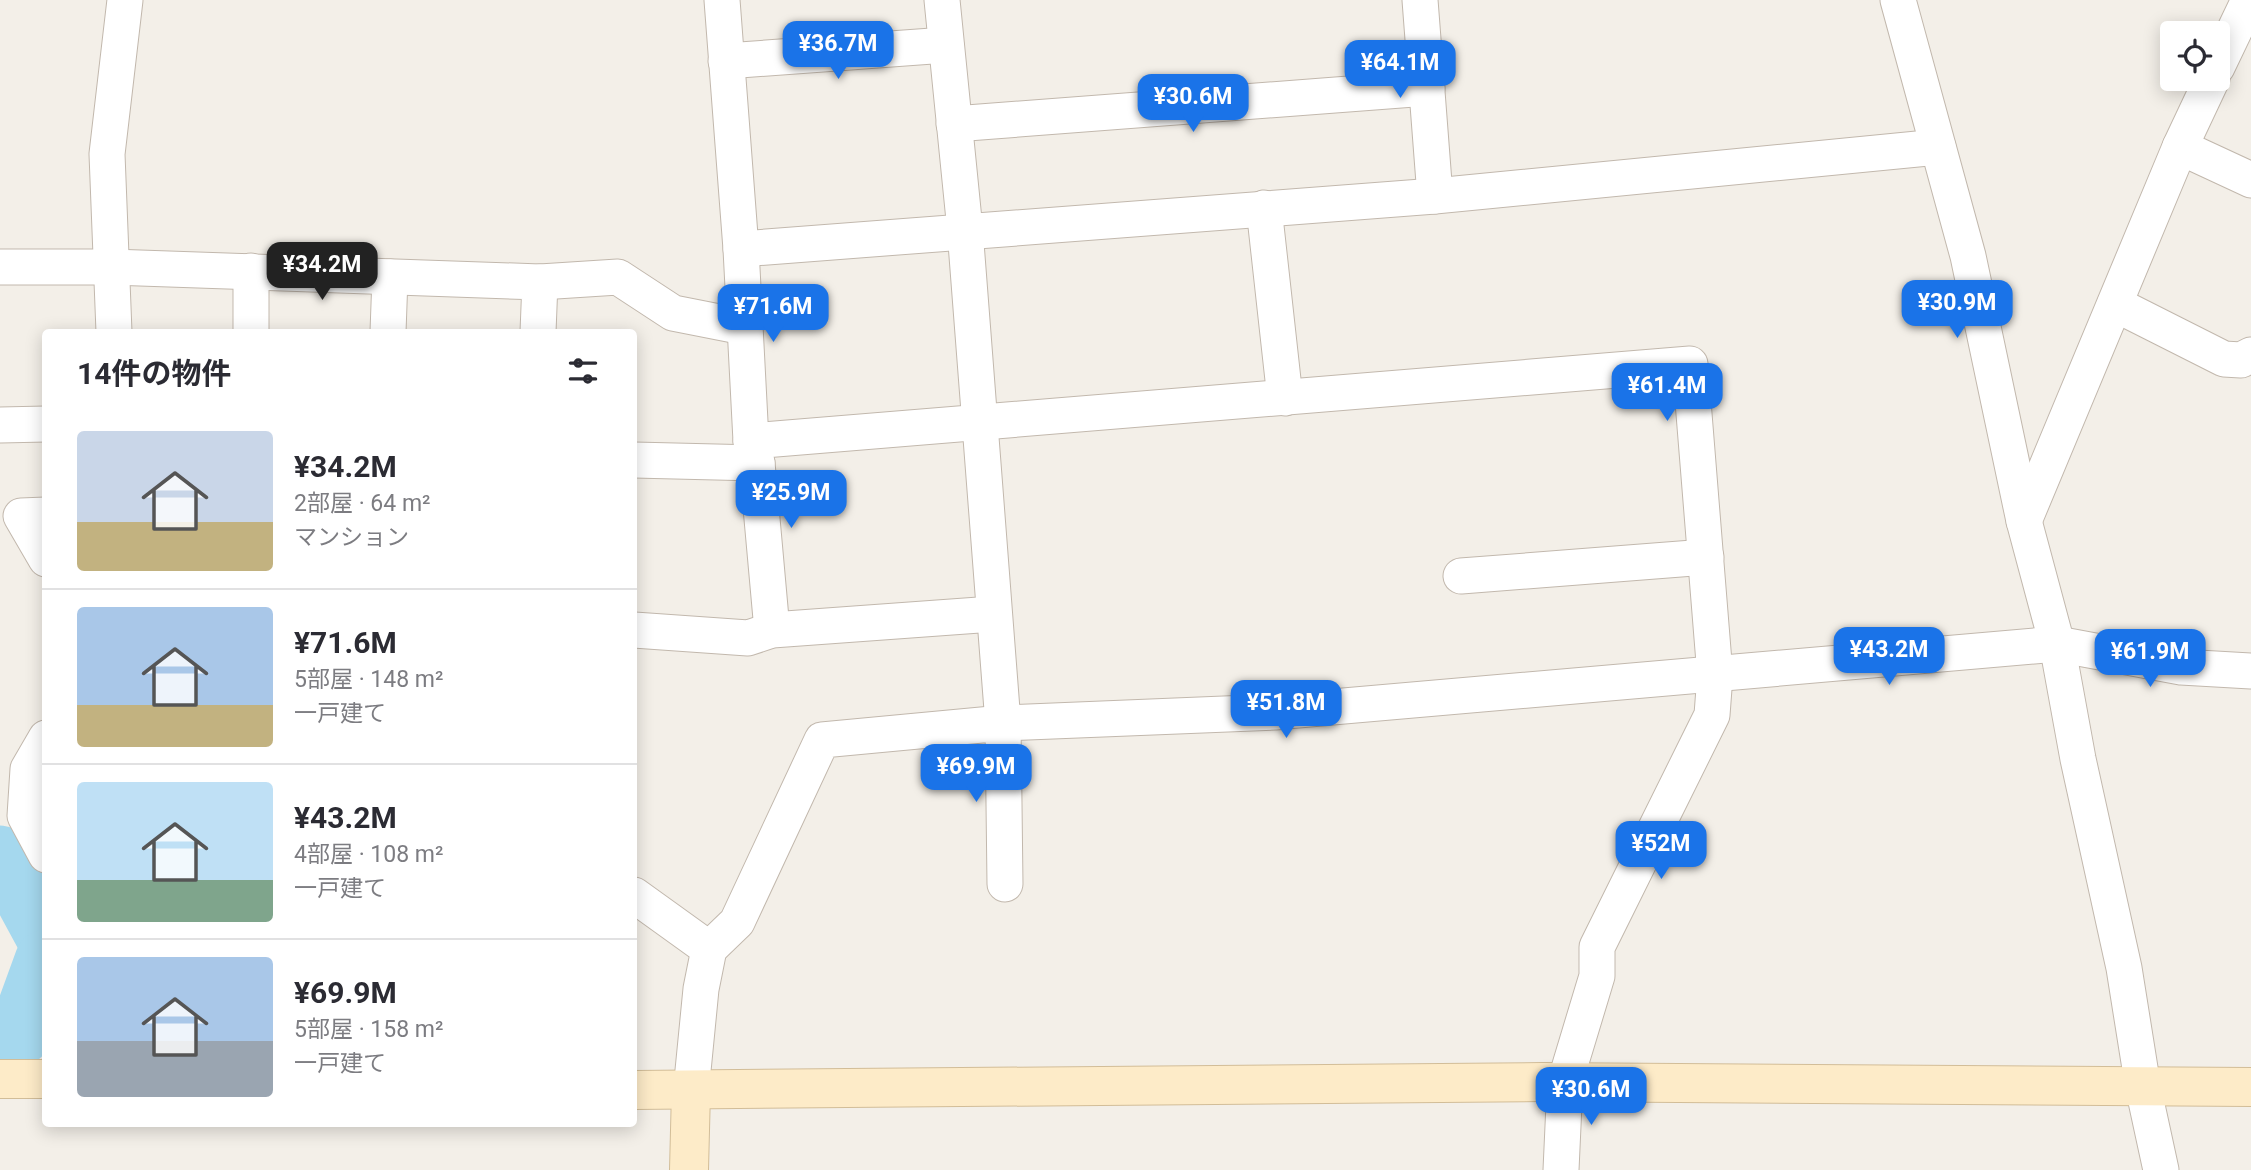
<!DOCTYPE html>
<html lang="ja">
<meta charset="utf-8">
<style>
body{margin:0;font-family:Roboto,"Noto Sans JP",sans-serif;background:#f7f7f7;color:#2b2b33;height:100vh;display:flex;flex-direction:column;font-size:26px;white-space:nowrap}
*{box-sizing:border-box;margin:0}
p{font-size:23px;color:#7c7c81}
.icon{flex:none;width:38px;height:38px;fill:none;stroke:currentColor;stroke-width:2;stroke-linecap:round;stroke-linejoin:round}
.map{position:relative;flex:1;overflow:hidden}
.drawer{position:absolute;left:42px;top:329px;width:595px;height:798px;display:flex;flex-direction:column;background:#fff;border-radius:7px;box-shadow:0 4px 18px #0003}
.drawer>*{flex:none}
.buttons{position:absolute;left:2160px;top:21px;display:grid;gap:14px}
.buttons a{display:grid;place-items:center;width:70px;height:70px;border-radius:7px;background:#fff;box-shadow:0 4px 18px #0003;font-size:35px}
.price{position:absolute;translate:-50% -60px;padding:0 16px;border-radius:14px;background:#1a73e8;color:#fff;font-size:23px;line-height:46px;filter:drop-shadow(0 2px 4px #0008)}
.price::after{content:'';position:absolute;left:50%;top:42px;width:21px;height:16px;margin-left:-10px;background:inherit;clip-path:polygon(0 0,100% 0,50% 100%)}
.price.active{background:#222;color:#fff}
ul{padding:0;list-style:none}
li{display:flex;align-items:center;gap:21px;height:175px;padding:0 35px}
li+li{border-top:2px solid #e1e1e2}
li span{display:grid;place-items:center;flex:none;width:196px;height:140px;border-radius:7px;color:#555}
li>.icon{margin-inline-start:auto}
span .icon{width:84px;height:84px;fill:#fffc;stroke-width:1}
li b{font-size:30px}
h2{display:flex;justify-content:space-between;align-items:center;height:84px;padding:0 35px;font-size:30px}
.map>svg:first-child{display:block}
.lines{fill:none;stroke-linecap:round;stroke-linejoin:round}
.river{stroke:#a5d8ee;stroke-width:63}
.street-casing{stroke:#c2b8ad;stroke-width:37}
.secondary-casing{stroke:#d2bd98;stroke-width:40}
.street{stroke:#fff;stroke-width:35}
.secondary{stroke:#fdebc8;stroke-width:38}
</style>
<div class="map">
<svg width="2251" height="1170" viewBox="0 0 2251 1170">
<rect width="100%" height="100%" fill="#f3efe8"/>
<g class="lines">
<g class="river">
<path d="M 0,857 L 13,873 L 46,934"/>
<path d="M 19,1035 L 46,961"/>
</g>
<g class="street-casing">
<g id="street">
<path d="M 722,0 L 741,249 L 751,441 L 757,463 L 772,630"/>
<path d="M 942,0 L 965,230 L 1003,723 L 1275,712 L 2057,644 L 2181,667 L 2251,671"/>
<path d="M 1420,0 L 1435,196"/>
<path d="M 1898,0 L 1968,256 L 2024,521 L 2057,644 L 2078,759 L 2124,968 L 2143,1087 L 2161,1170"/>
<path d="M 726,61 L 946,45"/>
<path d="M 2217,67 L 2249,0"/>
<path d="M 954,124 L 1427,88"/>
<path d="M 2180,147 L 2251,180"/>
<path d="M 1264,208 L 1285,398"/>
<path d="M 741,249 L 1435,196 L 1938,147"/>
<path d="M 0,267 L 111,267 L 540,282 L 538,332"/>
<path d="M 540,282 L 618,277 L 673,313 L 744,327"/>
<path d="M 2115,304 L 2224,359 L 2241,360 L 2251,355"/>
<path d="M 114,332 L 107,154 L 125,0"/>
<path d="M 251,332 L 251,271"/>
<path d="M 388,332 L 390,277"/>
<path d="M 0,425 L 46,424"/>
<path d="M 751,441 L 1690,364 L 1715,675 L 1712,715 L 1597,947 L 1597,976 L 1565,1082 L 1561,1170"/>
<path d="M 634,460 L 757,463"/>
<path d="M 46,515 L 21,516 L 46,559"/>
<path d="M 2024,521 L 2180,147 L 2212,79"/>
<path d="M 1461,576 L 1706,557"/>
<path d="M 634,630 L 748,638 L 772,630 L 993,614"/>
<path d="M 46,738 L 28,769 L 25,816 L 46,855"/>
<path d="M 634,895 L 709,949 L 701,989 L 691,1091"/>
<path d="M 709,949 L 737,922 L 822,740 L 1003,723 L 1005,884"/>
</g>
</g>
<g class="secondary-casing">
<g id="secondary">
<path d="M 0,1079 L 46,1079"/>
<path d="M 634,1090 L 1543,1082 L 2251,1087"/>
<path d="M 689,1170 L 691,1091"/>
</g>
</g>
<use href="#street" class="street"/>
<use href="#secondary" class="secondary"/>
</g>
</svg>
<div class="buttons">
<a><svg class="icon" aria-label="locate" viewBox="0 0 24 24"><circle cx="12" cy="12" r="6"/><path d="M12 2v4M12 18v4M2 12h4M18 12h4"/></svg></a>
</div>
<b class="price" style="left:838px;top:81px">¥36.7M</b>
<b class="price" style="left:1400px;top:100px">¥64.1M</b>
<b class="price" style="left:1193px;top:134px">¥30.6M</b>
<b class="price active" style="left:322px;top:302px">¥34.2M</b>
<b class="price" style="left:1957px;top:340px">¥30.9M</b>
<b class="price" style="left:773px;top:344px">¥71.6M</b>
<b class="price" style="left:1667px;top:423px">¥61.4M</b>
<b class="price" style="left:791px;top:530px">¥25.9M</b>
<b class="price" style="left:1889px;top:687px">¥43.2M</b>
<b class="price" style="left:2150px;top:689px">¥61.9M</b>
<b class="price" style="left:1286px;top:740px">¥51.8M</b>
<b class="price" style="left:976px;top:804px">¥69.9M</b>
<b class="price" style="left:1661px;top:881px">¥52M</b>
<b class="price" style="left:1591px;top:1127px">¥30.6M</b>
<section class="drawer">
<h2>14件の物件<svg class="icon" aria-label="filters" viewBox="0 0 24 24"><path d="M4 7h16M4 17h16"/><circle cx="9" cy="7" r="2"/><circle cx="15" cy="17" r="2"/></svg></h2>
<ul>
<li><span style="background:linear-gradient(#c9d6e8 65%,#c2b280 0)"><svg class="icon" aria-label="home" viewBox="0 0 24 24"><path d="M3 11l9-7 9 7M6 9v11h12V9"/></svg></span><div><b>¥34.2M</b><p>2部屋 · 64 m²</p><p>マンション</p></div></li>
<li><span style="background:linear-gradient(#a9c7e8 70%,#c2b280 0)"><svg class="icon" aria-label="home" viewBox="0 0 24 24"><path d="M3 11l9-7 9 7M6 9v11h12V9"/></svg></span><div><b>¥71.6M</b><p>5部屋 · 148 m²</p><p>一戸建て</p></div></li>
<li><span style="background:linear-gradient(#bfe0f5 70%,#7fa58c 0)"><svg class="icon" aria-label="home" viewBox="0 0 24 24"><path d="M3 11l9-7 9 7M6 9v11h12V9"/></svg></span><div><b>¥43.2M</b><p>4部屋 · 108 m²</p><p>一戸建て</p></div></li>
<li><span style="background:linear-gradient(#a9c7e8 60%,#9aa5b1 0)"><svg class="icon" aria-label="home" viewBox="0 0 24 24"><path d="M3 11l9-7 9 7M6 9v11h12V9"/></svg></span><div><b>¥69.9M</b><p>5部屋 · 158 m²</p><p>一戸建て</p></div></li>
</ul>
</section>
</div>
